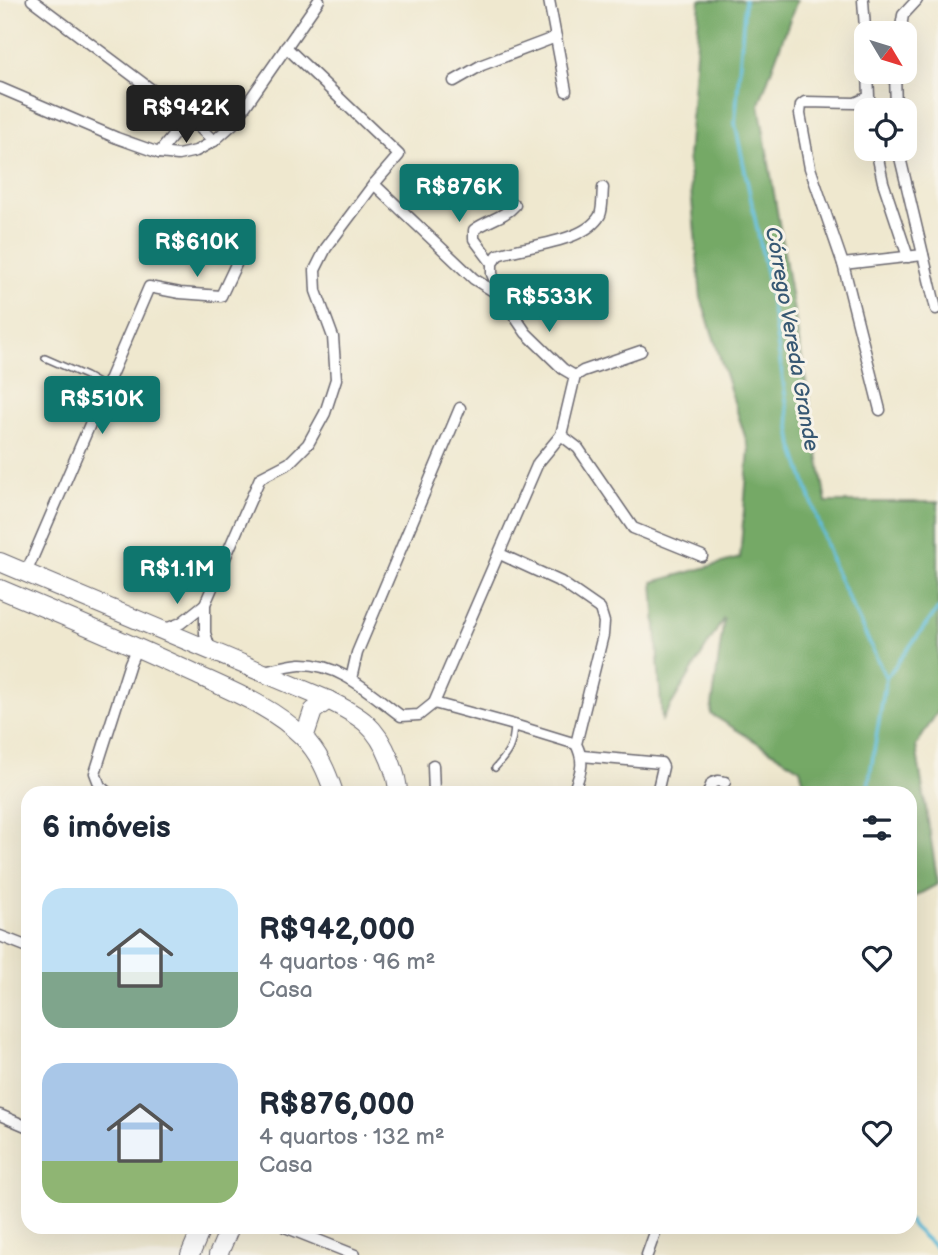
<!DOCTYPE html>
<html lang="pt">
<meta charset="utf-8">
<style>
body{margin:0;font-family:"Balsamiq Sans",sans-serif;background:#f6f6f7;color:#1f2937;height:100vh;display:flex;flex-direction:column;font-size:26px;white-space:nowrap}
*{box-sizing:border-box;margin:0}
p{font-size:23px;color:#747a83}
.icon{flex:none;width:38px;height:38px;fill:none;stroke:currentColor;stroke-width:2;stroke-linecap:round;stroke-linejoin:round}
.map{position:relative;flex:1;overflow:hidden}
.panel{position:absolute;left:21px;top:786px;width:896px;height:448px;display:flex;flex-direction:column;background:#fff;border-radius:21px;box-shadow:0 7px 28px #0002}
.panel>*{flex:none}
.needle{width:46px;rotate:128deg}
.tools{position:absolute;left:854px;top:21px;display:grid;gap:14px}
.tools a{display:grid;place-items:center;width:63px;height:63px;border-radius:14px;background:#fff;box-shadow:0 7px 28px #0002;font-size:35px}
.price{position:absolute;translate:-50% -60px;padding:0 16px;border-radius:7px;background:#0f766e;color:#fff;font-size:23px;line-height:46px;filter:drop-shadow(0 2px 4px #0008)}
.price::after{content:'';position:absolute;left:50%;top:42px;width:21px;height:16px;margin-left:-10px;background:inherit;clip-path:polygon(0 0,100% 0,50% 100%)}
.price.on{background:#222;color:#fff}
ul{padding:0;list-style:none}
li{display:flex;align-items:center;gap:21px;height:175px;padding:0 21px}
li span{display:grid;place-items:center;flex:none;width:196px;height:140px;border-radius:21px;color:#555}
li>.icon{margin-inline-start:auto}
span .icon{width:84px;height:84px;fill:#fffc;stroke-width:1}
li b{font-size:30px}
h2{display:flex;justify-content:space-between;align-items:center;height:84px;padding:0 21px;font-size:30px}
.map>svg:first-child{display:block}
.forest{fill:#74a966;stroke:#4b6650;stroke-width:2}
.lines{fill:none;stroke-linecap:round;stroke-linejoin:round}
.stream{stroke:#5ebddc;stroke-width:3.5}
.service-casing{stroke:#6a676f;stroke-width:8}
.minor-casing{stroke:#6a676f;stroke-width:13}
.primary-casing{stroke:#6a676f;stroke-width:20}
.service{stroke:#fff;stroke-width:5}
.minor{stroke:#fff;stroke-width:10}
.primary{stroke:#fff;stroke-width:18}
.labels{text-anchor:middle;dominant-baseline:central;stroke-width:6;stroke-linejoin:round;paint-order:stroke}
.water-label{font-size:21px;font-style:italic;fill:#375873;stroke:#f7f3e8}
</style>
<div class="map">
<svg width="938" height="1255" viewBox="0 0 938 1255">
<rect width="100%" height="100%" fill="#f7f3e8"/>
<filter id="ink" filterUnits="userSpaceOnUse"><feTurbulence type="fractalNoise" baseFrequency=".0143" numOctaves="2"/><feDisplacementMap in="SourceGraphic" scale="14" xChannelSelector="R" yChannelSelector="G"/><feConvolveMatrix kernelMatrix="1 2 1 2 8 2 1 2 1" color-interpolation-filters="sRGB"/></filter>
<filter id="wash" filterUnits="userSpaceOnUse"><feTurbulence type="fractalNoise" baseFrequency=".00686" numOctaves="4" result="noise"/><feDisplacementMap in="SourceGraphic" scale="28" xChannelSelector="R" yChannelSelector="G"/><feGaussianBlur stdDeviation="1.57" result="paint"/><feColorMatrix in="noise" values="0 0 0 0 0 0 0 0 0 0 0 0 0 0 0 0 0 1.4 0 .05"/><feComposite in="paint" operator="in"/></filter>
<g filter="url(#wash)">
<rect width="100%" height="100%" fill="#efe8cf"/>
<path class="forest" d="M 700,0 L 797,0 L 759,104 L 826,502 L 938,502 L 938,711 L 916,746 L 938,884 L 910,899 L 910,793 L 807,793 L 800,769 L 711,714 L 724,618 L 662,720 L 653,582 L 740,558 L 749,449 L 701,298 L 688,158 Z"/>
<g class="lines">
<g class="stream">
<path d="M 745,0 L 735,123 L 768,281 L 793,446 L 834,568 L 886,678 L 867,793"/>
<path d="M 886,678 L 938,609"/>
<path d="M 910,1221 L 911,1225 L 938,1250"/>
</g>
</g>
</g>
<g filter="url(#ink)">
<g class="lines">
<g class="service-casing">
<g id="service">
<path d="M 45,358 L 86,376 L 105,387"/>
<path d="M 495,768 C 509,753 513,746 514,725"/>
</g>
</g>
<g class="minor-casing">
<g id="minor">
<path d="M 32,0 L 188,117 L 214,141"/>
<path d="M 549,0 L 566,91"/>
<path d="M 863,0 L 866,43"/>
<path d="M 900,33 L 903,15 L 917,0"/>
<path d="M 868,72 L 869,97 L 855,103 L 805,102 L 801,105 L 800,114 L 810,168 L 843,264 L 880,410"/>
<path d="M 895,72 L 896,110"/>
<path d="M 454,81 L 482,65 L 556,37"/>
<path d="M 0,88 L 117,138 L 159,153 L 178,155 L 196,151 L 214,141 L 233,124 L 319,0"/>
<path d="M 876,149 L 883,182 L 908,257"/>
<path d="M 898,149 L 936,309"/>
<path d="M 159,153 L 188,117"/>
<path d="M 492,263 L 474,239 L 474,230 C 487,220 504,218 515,205"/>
<path d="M 843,264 L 923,255"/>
<path d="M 501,296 L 492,274 L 492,263 L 498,255 C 525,245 585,243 600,215 C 603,208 602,196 603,188"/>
<path d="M 575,376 L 583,371 L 641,351"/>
<path d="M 561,435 L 578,448 L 633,528 L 702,556"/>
<path d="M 500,554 L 561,582 L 600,609 L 604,622 L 603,635 L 576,744 C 586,764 580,773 573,793"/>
<path d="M 26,573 L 149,287 L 180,293 L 221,296 L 238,260 L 235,252 L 218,243"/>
<path d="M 163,630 L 181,623 L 205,604"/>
<path d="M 211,652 L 205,633 L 205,604 L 260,478 L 289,463 L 308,444 L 325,413 L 336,379 L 333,337 L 316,291 L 315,270 L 326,248 L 374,184"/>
<path d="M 262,671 C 275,669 288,665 300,664 C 340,663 371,694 401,716 L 419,715 L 434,703 L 538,463 L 561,435 L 575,376 L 563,369 L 526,333 L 501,296 L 474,279 L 374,184 L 399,155 L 286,47"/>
<path d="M 351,679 L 357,653 L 460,408"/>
<path d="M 434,703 L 514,725 L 576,744"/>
<path d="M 582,756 L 661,763 L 663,767 L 657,793"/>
<path d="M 433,765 L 434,793"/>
<path d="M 108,793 L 100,786 L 95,773 L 130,663 L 137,647"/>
<path d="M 708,793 L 712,783 L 718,781 L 725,782"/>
<path d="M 0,936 L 28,947"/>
<path d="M 0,1115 L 28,1127"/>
<path d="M 285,1227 L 355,1255"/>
<path d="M 647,1255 L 657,1227"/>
</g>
</g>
<g class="primary-casing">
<g id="primary">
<path d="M 0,562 L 328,700 C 360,716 376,725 390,760 C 394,770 398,782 398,793"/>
<path d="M 0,589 C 66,617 132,644 197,675 C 234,692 274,708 303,737 C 319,753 327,772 334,793"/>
<path d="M 304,738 L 313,711 L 328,700"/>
<path d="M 190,1255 L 202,1227"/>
<path d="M 218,1255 L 230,1227"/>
</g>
</g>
<use href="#service" class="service"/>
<use href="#minor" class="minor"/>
<use href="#primary" class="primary"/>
</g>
</g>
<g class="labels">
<g class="water-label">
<text transform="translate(792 339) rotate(80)">Córrego Vereda Grande</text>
</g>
</g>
</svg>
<div class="tools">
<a><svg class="needle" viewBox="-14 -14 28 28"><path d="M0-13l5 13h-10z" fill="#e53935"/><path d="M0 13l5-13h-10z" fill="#747a83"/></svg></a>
<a><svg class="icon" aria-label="locate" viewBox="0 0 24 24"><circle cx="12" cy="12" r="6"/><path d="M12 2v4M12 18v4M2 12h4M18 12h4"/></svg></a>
</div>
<b class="price on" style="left:186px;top:145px">R$942K</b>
<b class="price" style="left:459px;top:224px">R$876K</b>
<b class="price" style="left:197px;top:279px">R$610K</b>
<b class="price" style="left:549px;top:334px">R$533K</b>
<b class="price" style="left:102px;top:436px">R$510K</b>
<b class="price" style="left:177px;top:606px">R$1.1M</b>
<section class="panel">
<h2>6 imóveis<svg class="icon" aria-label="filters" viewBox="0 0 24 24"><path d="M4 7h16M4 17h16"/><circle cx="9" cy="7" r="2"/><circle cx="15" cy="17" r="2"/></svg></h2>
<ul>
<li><span style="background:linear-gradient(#bfe0f5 60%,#7fa58c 0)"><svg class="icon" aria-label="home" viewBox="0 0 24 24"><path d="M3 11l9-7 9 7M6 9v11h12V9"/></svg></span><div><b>R$942,000</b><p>4 quartos · 96 m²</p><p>Casa</p></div><svg class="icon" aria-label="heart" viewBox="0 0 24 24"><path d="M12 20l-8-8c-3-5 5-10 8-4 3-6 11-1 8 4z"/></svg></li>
<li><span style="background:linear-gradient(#a9c7e8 70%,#8fb573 0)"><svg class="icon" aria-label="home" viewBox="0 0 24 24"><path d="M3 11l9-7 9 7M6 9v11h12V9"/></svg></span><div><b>R$876,000</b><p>4 quartos · 132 m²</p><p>Casa</p></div><svg class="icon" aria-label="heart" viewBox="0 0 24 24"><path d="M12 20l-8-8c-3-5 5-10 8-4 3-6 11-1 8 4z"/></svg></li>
</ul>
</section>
</div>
